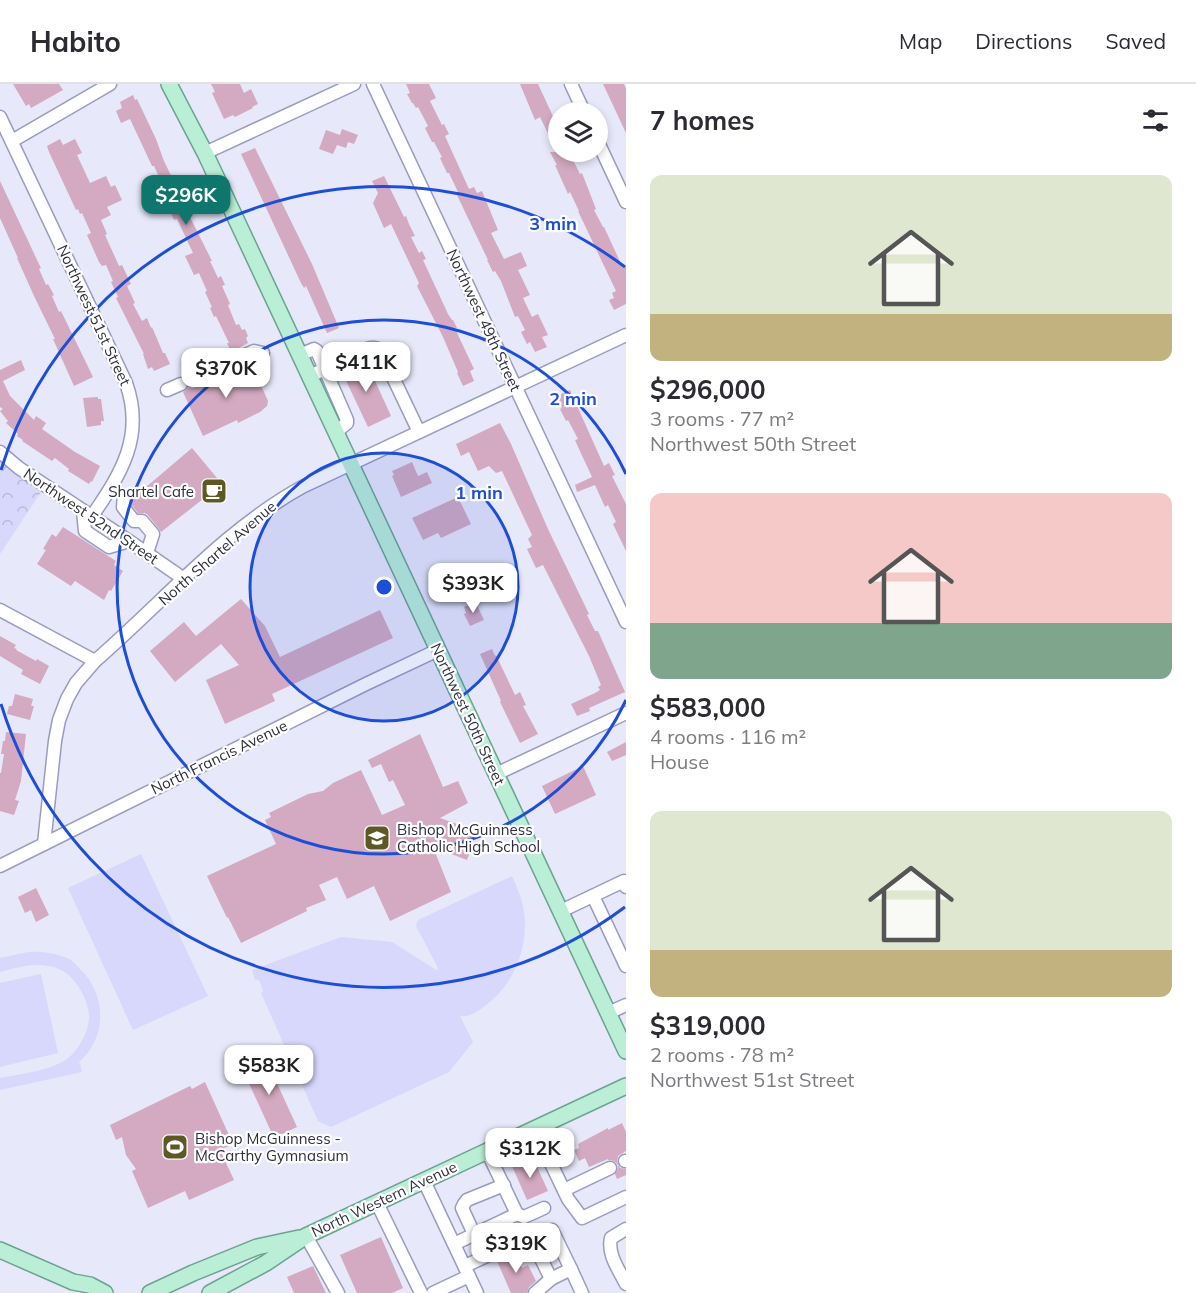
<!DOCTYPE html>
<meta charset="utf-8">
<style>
body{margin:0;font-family:Mulish,sans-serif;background:#f2f2f3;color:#2b2b33;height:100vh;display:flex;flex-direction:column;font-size:22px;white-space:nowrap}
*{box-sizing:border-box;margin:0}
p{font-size:20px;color:#7c7c81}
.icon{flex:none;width:33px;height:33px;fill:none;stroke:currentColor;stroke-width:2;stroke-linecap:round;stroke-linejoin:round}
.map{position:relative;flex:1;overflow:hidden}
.sheet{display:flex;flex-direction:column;background:#fff;width:570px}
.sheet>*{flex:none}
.tools{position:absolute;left:548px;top:18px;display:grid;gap:12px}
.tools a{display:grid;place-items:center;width:60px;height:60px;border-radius:50%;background:#fff;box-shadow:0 3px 9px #0003;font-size:30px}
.price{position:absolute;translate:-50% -51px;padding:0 14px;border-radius:12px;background:#fff;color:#222;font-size:20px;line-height:39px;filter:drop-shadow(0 2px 3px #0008)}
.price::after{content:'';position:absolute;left:50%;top:36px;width:18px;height:14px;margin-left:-9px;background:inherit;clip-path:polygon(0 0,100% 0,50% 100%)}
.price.current{background:#0f766e;color:#fff}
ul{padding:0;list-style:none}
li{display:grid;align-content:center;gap:12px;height:318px;padding:0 24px}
li span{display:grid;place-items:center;height:186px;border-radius:12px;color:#555}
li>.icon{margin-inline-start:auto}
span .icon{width:108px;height:108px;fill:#fffc;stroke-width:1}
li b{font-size:26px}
h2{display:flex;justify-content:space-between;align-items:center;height:72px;padding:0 24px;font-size:26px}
header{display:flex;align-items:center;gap:36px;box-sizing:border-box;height:84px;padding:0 30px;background:#fff;border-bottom:2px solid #e1e1e2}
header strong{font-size:28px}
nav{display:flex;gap:33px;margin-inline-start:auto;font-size:21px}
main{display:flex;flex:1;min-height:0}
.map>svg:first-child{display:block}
.park{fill:url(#park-crowns)}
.pitch{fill:#d7d8fb}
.building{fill:#d3aac1}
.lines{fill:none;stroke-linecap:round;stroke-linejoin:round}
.minor-casing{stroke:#9a9bc2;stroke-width:15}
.major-casing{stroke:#6ba38f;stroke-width:18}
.minor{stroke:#fff;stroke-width:12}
.major{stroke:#baeed6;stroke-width:15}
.ring{fill:none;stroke:#1d4ed8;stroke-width:3}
.labels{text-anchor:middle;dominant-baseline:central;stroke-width:4.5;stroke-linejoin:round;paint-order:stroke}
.street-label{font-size:15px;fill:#2e2e3e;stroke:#fff}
.poi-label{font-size:15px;fill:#2e2e3e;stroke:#fff;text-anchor:start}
.centre{fill:#1d4ed8;stroke:#fff;stroke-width:3}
.ring-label{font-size:18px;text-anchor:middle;font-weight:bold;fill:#1d4ed8;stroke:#fff;stroke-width:4.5;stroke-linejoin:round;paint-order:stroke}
</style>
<header>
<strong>Habito</strong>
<nav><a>Map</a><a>Directions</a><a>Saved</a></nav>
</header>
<main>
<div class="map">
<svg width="626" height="1209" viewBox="0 0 626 1209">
<defs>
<pattern id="park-crowns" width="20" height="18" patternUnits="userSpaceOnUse" patternTransform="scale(1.5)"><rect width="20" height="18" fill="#d7d8fb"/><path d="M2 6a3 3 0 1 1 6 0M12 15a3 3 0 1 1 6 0" fill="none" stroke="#b9bad8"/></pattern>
</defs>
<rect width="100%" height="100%" fill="#e7e8f9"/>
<path class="park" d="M 0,375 L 11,386 L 43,405 L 0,470 Z"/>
<g class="pitch">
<path d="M 141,770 L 208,912 L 133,946 L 68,804 Z"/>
<path d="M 512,792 C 517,803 522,815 524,827 C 529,863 514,901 485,922 C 478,927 469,934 460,932 L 473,958 L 449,988 L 331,1043 L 318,1037 L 261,909 L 263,907 L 259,896 L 255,896 L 252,886 L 341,853 L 392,858 L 438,887 L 437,882 L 416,842 L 418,836 Z"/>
<path d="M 28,868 C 42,867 56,869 69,875 C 73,877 76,881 79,884 C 107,910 108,954 78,979 L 80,979 L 82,988 L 0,1006 L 0,994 C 20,990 50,987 67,975 C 79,966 90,946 89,930 C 87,913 75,892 59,885 C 39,877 20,883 0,888 L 0,874 Z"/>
<path d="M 41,890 L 58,969 L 0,983 L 0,899 Z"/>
</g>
<g class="building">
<path d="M 13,0 L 59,0 L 63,6 L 31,24 L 29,20 L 26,22 Z"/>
<path d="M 211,0 L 240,0 L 244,9 L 251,5 L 258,20 L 252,23 L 253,24 L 235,33 L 233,31 L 224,35 L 212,9 L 215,8 Z"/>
<path d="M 406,0 L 429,0 L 436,14 L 430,17 L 442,41 L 444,40 L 449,50 L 445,52 L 469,105 L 474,103 L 477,109 L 482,107 L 498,146 L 491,149 L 504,175 L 521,168 L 527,182 L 518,186 L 530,211 L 523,214 L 532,233 L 538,230 L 548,251 L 542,253 L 547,263 L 535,268 L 530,258 L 527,260 L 521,248 L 525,246 L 518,232 L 515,233 L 501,197 L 495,187 L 493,188 L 487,176 L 488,176 L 456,109 L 458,108 L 449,89 L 447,89 L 440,74 L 442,73 L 434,58 L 432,58 L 425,44 L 428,42 L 418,23 L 416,24 L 413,19 L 412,19 L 407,10 L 410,9 Z"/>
<path d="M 520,0 L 538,0 L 558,43 L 558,68 L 569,68 L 580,90 L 582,89 L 596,125 L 594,126 L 603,143 L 604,143 L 623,184 L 626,182 L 626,220 L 614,226 L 609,216 L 614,214 L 612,209 L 616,207 L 578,127 L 579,127 L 570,108 L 568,110 L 555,81 L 557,81 L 550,68 L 557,68 L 540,33 L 535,36 Z"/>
<path d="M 603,0 L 624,0 L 626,5 L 626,49 Z"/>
<path d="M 133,11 L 135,16 L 137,15 L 156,55 L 164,77 L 189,129 L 188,129 L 212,177 L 210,177 L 218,194 L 221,192 L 225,201 L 222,202 L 230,220 L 228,221 L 236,241 L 239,240 L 242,246 L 245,245 L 248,252 L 246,254 L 248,259 L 231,268 L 227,259 L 229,259 L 216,232 L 214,233 L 210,224 L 212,223 L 205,208 L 207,207 L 199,189 L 194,191 L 185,172 L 193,169 L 177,135 L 174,136 L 166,118 L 170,117 L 154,82 L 152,82 L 130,35 L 121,39 L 116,27 L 122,24 L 120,18 Z"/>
<path d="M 342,45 L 358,51 L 354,60 L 348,58 L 346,64 L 337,61 L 333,70 L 319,65 L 326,46 L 340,51 Z"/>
<path d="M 60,55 L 63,61 L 75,55 L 82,69 L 77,71 L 90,99 L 106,92 L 111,103 L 115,101 L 122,116 L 107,123 L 111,131 L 101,136 L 107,150 L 105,151 L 119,182 L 122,181 L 131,200 L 127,202 L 135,219 L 133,220 L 142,237 L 147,234 L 151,244 L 152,243 L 163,269 L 165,269 L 170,280 L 154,287 L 152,283 L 148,285 L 143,270 L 144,270 L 116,214 L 118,213 L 111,198 L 113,197 L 106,181 L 102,182 L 99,178 L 87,151 L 91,149 L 82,129 L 80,130 L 78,125 L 76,126 L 49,68 L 47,62 Z"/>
<path d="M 255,64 L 312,180 L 339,244 L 327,249 L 306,202 L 304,204 L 301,199 L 241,70 Z"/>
<path d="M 384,92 L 404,133 L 406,132 L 409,140 L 415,152 L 411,153 L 419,169 L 422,167 L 426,175 L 423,176 L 448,230 L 452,236 L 453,236 L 457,244 L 455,244 L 458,251 L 474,285 L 470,287 L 474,297 L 463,302 L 457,289 L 458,288 L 443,253 L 417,202 L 419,199 L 391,140 L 384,144 L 373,119 L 378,109 L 372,97 Z"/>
<path d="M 0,97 L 38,178 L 41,184 L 39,185 L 46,201 L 48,200 L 54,211 L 52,212 L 59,228 L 61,227 L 93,293 L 74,302 L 53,255 L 55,255 L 34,212 L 17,174 L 18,174 L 0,134 Z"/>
<path d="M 365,275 L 391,332 L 368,343 L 341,286 Z"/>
<path d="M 21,276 L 25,286 L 3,297 L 10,312 L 34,336 L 36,332 L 46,339 L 42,345 L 75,368 L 100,382 L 92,398 L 91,397 L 89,400 L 73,390 L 68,387 L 69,385 L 55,374 L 52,377 L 22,357 L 23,356 L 17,352 L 18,350 L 6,339 L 8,337 L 0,327 L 3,325 L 0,323 L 0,286 Z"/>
<path d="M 247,279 L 253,292 L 256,290 L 268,317 L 267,322 L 260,328 L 238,339 L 237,336 L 203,352 L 183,308 L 188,304 L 193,304 Z"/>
<path d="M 570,306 L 604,382 L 609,379 L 615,391 L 612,392 L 626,420 L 626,467 L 613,440 L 616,438 L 608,421 L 605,423 L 595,401 L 577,408 L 575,401 L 592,393 L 579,365 L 575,356 L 578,355 L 568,336 L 566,337 L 560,325 L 562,324 L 557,312 Z"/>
<path d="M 98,313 L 98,315 L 101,315 L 104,337 L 101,337 L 101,341 L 87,343 L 83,314 Z"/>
<path d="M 500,339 L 511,360 L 548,445 L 589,530 L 587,531 L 595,547 L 598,547 L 625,608 L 589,624 L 590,627 L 577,632 L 571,620 L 595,609 L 600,606 L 598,603 L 601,601 L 589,572 L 543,481 L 536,484 L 527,465 L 532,463 L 528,455 L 532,451 L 502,387 L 496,389 L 489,382 L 478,387 L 469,368 L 461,372 L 456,360 Z"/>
<path d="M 192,364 L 222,400 L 161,448 L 148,431 L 145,429 L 138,429 L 131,420 L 132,415 Z"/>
<path d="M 412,378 L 418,392 L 427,388 L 432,399 L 401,413 L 392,392 L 394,391 L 392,387 Z"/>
<path d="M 458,413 L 471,440 L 441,454 L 438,449 L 423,456 L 412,434 Z"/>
<path d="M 63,443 L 116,477 L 114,481 L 123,487 L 111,507 L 109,506 L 104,516 L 75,497 L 71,502 L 37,480 L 46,466 L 43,465 L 52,450 L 56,453 Z"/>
<path d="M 241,515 L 265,542 L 280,573 L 380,526 L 393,554 L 272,610 L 275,617 L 225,640 L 206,596 L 239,581 L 221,560 L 175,598 L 150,567 L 184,538 L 196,552 Z"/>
<path d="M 475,517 L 484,536 L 470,542 L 464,530 L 466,529 L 464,523 Z"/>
<path d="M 0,552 L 16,561 L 14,564 L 17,565 L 16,566 L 36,577 L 37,575 L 49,582 L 40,600 L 21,590 L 23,586 L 0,572 Z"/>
<path d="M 492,565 L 495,572 L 496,571 L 515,611 L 520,608 L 526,621 L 523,622 L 538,650 L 520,659 L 500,618 L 501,617 L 480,570 Z"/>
<path d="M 15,610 L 33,615 L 31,622 L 34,622 L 30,636 L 7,630 L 9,622 L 12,622 Z"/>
<path d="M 6,648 L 26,650 L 21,697 L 15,716 L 19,717 L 14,731 L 0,727 L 0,689 L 1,689 L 4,670 L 1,670 L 3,657 L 5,657 Z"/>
<path d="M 420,650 L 443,703 L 458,697 L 468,719 L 440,734 L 477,747 L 467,776 L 433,763 L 451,808 L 390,837 L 374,802 L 347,815 L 337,793 L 319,801 L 326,816 L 306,824 L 307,827 L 241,859 L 228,833 L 227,834 L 207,792 L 276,760 L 265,736 L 271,733 L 269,729 L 308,710 L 323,707 L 333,699 L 361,686 L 382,731 L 405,721 L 393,696 L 389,698 L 381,680 L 372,684 L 368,676 Z"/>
<path d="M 626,658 L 626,671 L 612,677 L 607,668 Z"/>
<path d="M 583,682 L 596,711 L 555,730 L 542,702 Z"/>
<path d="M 36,804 L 49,831 L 36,838 L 31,826 L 25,829 L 18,813 Z"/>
<path d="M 264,971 L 297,1043 L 274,1054 L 241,982 Z"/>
<path d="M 205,998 L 233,1060 L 220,1066 L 234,1096 L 189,1116 L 185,1107 L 148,1124 L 132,1087 L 136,1085 L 126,1071 L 122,1053 L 116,1056 L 110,1041 L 190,1002 L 192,1005 Z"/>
<path d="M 622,1039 L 626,1048 L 626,1067 L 618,1072 L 617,1078 L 620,1084 L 626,1085 L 626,1091 L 617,1095 L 615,1090 L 618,1085 L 618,1081 L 615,1078 L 611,1076 L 608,1076 L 608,1075 L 589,1083 L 585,1074 L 579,1077 L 574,1066 L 579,1064 L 578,1060 L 608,1044 L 608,1046 Z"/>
<path d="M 533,1074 L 548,1107 L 527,1116 L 512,1082 Z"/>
<path d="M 381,1153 L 403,1204 L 392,1209 L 357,1209 L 340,1171 Z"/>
<path d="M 514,1168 L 522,1184 L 528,1181 L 536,1197 L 529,1203 L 527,1209 L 511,1209 L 497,1177 Z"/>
<path d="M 313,1182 L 326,1209 L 294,1209 L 287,1193 Z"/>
</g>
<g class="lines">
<g class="minor-casing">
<g id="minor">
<path d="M 373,0 L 626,538"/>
<path d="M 571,0 L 584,28"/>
<path d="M 0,33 L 126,299 C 145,352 121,390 92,432"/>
<path d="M 597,56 L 626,118"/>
<path d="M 12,57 L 110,0"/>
<path d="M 205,69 L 354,0"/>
<path d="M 300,271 L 314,265 L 317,267 L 347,336 L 347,339 L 336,348"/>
<path d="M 310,292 L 367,265 C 372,263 375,263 380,266 L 419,348"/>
<path d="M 190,296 L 254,267 L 263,269"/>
<path d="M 167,306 L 181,300"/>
<path d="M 0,368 L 19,384 L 129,457 L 184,495"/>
<path d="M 124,411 L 123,423 L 134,437 L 142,437 L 153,450 L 147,469"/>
<path d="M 83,427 L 85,447 L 109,463 L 129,457"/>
<path d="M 0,526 L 95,577"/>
<path d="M 496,690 L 626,629"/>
<path d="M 44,760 L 55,657 L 59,636 L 67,615 L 76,599 L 95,577 C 162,519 226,444 304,402 L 626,251"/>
<path d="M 0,782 L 366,600 L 438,566"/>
<path d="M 593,812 L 626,882"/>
<path d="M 561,827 L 624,797 L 626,803"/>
<path d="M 608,929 L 626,921"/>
<path d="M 534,1044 L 568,1115 L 582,1134 L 626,1113"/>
<path d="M 625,1077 L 626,1077"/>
<path d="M 424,1097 L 477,1209"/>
<path d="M 564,1106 L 610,1084"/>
<path d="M 377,1119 L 421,1209"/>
<path d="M 517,1130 L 524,1133 L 544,1124"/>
<path d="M 626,1145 L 611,1154 C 607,1170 619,1186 626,1200"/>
<path d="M 474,1150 L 462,1124 L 464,1120 L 467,1116 L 504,1101"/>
<path d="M 306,1152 L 338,1209"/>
<path d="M 530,1152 L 552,1146 L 571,1185"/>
<path d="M 454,1160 L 517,1130 L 487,1067"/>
<path d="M 465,1182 L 530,1152 L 551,1195 L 571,1185 L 582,1209"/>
<path d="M 433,1209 L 469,1192"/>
<path d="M 535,1209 L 551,1195"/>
</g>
</g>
<g class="major-casing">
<g id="major">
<path d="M 169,0 L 205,69 L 626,967"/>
<path d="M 0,1166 L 73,1198 L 90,1201 L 105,1209"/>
<path d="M 150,1209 L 193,1189 L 257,1163 L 299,1154"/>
<path d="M 210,1209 L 266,1179 L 306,1152 L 626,1002"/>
</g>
</g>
<use href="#minor" class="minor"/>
<use href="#major" class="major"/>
</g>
<circle cx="384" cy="503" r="134" fill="#1d4ed8" fill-opacity=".12"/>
<g class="ring">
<circle cx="384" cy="503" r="134"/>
<path d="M626 616A267 267 0 1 1 626 390"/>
<path d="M625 823A401 401 0 0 1 1 620M1 386A401 401 0 0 1 625 183"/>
</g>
<defs>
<g id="cafe-square" transform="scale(1.35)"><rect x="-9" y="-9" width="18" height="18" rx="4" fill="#5d5824" stroke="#fff"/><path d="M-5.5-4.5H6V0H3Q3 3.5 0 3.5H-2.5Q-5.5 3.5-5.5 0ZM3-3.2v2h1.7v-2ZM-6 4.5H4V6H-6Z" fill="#fff"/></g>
<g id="school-square" transform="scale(1.35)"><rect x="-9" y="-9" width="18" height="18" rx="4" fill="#5d5824" stroke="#fff"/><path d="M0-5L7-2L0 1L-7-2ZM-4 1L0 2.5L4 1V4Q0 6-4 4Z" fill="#fff"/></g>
<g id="stadium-square" transform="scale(1.35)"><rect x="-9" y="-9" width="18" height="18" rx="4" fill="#5d5824" stroke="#fff"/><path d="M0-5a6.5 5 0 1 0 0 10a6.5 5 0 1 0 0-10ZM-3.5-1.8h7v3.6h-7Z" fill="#fff"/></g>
</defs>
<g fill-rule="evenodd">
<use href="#cafe-square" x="214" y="407"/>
<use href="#school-square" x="377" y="754"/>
<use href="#stadium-square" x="175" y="1063"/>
</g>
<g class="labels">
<g class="street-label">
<text transform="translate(94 231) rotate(65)">Northwest 51st Street</text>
<text transform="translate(484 236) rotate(65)">Northwest 49th Street</text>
<text transform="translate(91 432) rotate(34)">Northwest 52nd Street</text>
<text transform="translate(217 469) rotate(-41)">North Shartel Avenue</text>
<text transform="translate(468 630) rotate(65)">Northwest 50th Street</text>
<text transform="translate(219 673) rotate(-26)">North Francis Avenue</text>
<text transform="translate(384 1115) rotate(-25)">North Western Avenue</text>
</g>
<g class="poi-label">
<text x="194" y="407" text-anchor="end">Shartel Cafe</text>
<text x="397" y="745">Bishop McGuinness<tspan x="397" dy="17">Catholic High School</tspan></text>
<text x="195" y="1054">Bishop McGuinness -<tspan x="195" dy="17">McCarthy Gymnasium</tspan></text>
</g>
</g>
<circle cx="384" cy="503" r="9" class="centre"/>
<g class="ring-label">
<text x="553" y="146">3 min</text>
<text x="573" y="321">2 min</text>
<text x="479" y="415">1 min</text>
</g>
</svg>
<div class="tools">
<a><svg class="icon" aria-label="layers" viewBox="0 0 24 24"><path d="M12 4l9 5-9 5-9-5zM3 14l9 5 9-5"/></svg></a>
</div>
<b class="price current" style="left:186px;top:142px">$296K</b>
<b class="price" style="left:366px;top:309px">$411K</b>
<b class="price" style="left:226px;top:315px">$370K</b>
<b class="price" style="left:473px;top:530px">$393K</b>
<b class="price" style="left:269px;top:1012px">$583K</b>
<b class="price" style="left:530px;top:1095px">$312K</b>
<b class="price" style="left:516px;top:1190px">$319K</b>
</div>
<section class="sheet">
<h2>7 homes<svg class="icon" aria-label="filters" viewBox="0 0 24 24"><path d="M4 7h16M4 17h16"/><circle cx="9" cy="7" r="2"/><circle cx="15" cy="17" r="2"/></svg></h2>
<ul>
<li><span style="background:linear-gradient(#dfe7d0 75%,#c2b280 0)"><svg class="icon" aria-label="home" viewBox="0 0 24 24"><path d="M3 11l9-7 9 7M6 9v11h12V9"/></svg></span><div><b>$296,000</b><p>3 rooms · 77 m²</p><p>Northwest 50th Street</p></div></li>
<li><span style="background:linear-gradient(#f6c9c9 70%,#7fa58c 0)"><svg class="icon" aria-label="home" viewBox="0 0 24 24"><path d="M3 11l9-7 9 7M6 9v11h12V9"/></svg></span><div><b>$583,000</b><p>4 rooms · 116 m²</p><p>House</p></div></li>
<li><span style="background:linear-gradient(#dfe7d0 75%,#c2b280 0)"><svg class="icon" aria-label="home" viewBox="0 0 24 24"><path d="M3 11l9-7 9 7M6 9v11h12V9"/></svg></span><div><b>$319,000</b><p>2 rooms · 78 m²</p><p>Northwest 51st Street</p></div></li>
</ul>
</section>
</main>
